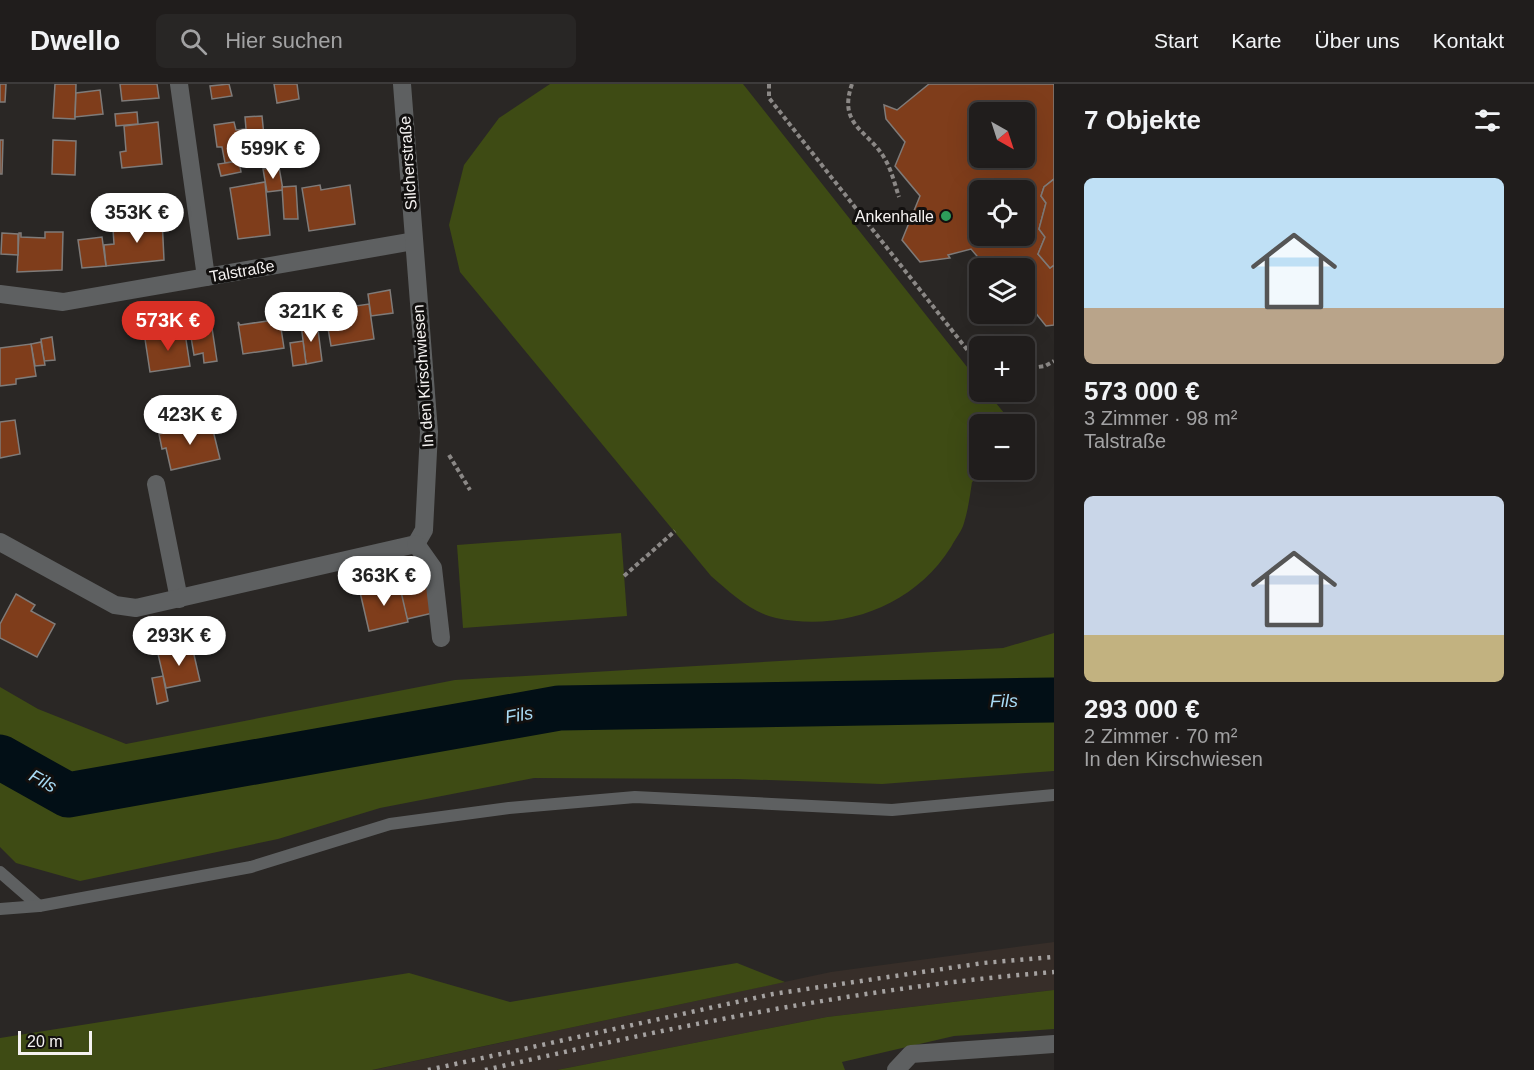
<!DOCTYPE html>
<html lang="de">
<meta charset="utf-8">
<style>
body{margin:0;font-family:Arial,sans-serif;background:#282625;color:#f1f3f6;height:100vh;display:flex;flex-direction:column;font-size:22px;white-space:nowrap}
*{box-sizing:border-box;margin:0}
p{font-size:20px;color:#a2a2a3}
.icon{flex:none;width:33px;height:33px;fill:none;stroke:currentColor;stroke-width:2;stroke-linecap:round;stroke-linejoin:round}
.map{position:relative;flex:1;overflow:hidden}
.details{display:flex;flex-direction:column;background:#201d1c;width:480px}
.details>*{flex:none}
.needle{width:39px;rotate:141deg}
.fabs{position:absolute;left:969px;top:18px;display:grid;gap:12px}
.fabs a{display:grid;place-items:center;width:66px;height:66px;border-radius:9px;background:#201d1c;box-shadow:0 6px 24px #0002,0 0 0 2px #3d3b3b;font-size:30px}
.scale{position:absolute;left:18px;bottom:15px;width:74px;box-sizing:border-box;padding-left:6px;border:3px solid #f5f2f1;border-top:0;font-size:16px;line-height:21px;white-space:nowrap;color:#f5f2f1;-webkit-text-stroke:4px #12100f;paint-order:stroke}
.price{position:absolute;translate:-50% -51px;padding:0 14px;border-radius:21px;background:#fff;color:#222;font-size:20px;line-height:39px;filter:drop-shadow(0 2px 3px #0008)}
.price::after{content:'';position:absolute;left:50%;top:36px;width:18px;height:14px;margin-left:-9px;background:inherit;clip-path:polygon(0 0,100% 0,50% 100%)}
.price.current{background:#d93025;color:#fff}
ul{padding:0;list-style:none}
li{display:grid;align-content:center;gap:12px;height:318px;padding:0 30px}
li span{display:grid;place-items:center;height:186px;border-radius:9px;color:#555}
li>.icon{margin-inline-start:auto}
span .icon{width:108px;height:108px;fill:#fffc;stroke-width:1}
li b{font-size:26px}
h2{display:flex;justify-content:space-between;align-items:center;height:72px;padding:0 30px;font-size:26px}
header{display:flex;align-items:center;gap:36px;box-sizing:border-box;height:84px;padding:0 30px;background:#201d1c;border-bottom:2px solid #3d3b3b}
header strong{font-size:28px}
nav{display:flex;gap:33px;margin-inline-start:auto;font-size:21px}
.search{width:420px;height:54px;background:#282625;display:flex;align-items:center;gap:15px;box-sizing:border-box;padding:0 21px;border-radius:9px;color:#a2a2a3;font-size:22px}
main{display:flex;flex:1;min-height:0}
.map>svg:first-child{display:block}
.built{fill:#372e29}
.green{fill:#3e4b14}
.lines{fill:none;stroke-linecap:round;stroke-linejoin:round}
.river{stroke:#020f16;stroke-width:45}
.building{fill:#7f3d1b;stroke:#7f7b79;stroke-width:1.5;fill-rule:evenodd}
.path{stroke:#8b8886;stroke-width:4;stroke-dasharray:4.5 3;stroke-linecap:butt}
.lane{stroke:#5e6061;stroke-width:12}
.street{stroke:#5e6061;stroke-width:18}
.rail{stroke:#a5a2a1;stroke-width:4.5;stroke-dasharray:3 6;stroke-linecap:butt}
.leisure-dot{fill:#2e9e5b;stroke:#12100f;stroke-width:2}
.labels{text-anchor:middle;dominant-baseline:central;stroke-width:6;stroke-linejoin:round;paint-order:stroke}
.street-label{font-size:16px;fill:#f5f2f1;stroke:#12100f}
.poi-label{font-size:16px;fill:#f5f2f1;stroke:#12100f;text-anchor:end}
.water-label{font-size:18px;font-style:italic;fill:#a9dbf5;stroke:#12100f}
</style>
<header>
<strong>Dwello</strong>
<div class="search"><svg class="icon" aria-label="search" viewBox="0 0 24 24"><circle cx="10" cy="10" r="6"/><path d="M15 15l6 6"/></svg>Hier suchen</div>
<nav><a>Start</a><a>Karte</a><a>Über uns</a><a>Kontakt</a></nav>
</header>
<main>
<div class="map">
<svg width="1054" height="986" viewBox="0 0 1054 986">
<rect width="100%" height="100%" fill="#2a2725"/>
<path class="built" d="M 1054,858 L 1054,906 L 827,933 L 557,986 L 373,986 L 831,888 Z"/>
<g class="green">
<path d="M 550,0 L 743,0 L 979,298 L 980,308 L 987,308 L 1013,340 L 980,340 L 980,386 L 989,386 L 972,398 C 970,412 968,426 964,439 C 962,447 955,455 951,463 C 914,522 843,548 776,534 C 750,528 731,509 711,492 L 460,188 L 449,141 L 464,81 L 499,34 Z"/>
<path d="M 621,449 L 627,532 L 463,544 L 457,461 Z"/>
<path d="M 1054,549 L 1054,687 L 882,700 L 737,695 L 534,694 L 380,724 L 278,755 L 80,797 L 16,779 L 0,763 L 0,603 L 38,625 L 126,660 L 455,596 L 1003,564 Z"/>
<path d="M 737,879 L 785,898 L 372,986 L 0,986 L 0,954 L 409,889 L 510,918 Z"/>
<path d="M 1054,906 L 1054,945 L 954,952 L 842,978 L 845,986 L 557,986 L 827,933 Z"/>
</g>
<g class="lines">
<path class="river" d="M 0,673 L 68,711 L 559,624 L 1054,616"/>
</g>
<g class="building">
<path d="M 0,0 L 6,0 L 5,18 L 0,18 Z"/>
<path d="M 55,0 L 76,0 L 75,35 L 53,34 Z"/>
<path d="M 120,0 L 157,0 L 159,14 L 122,17 Z"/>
<path d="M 229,0 L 232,12 L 212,15 L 210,2 Z"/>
<path d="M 274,0 L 297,0 L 299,15 L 277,19 Z"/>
<path d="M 929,0 L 1054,0 L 1054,95 L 1044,103 L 1041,112 L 1046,119 L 1039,145 L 1045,153 L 1038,170 L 1050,184 L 1054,181 L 1054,241 L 1046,242 L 1030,222 L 1024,226 L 1024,184 L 987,184 L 971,165 L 948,171 L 950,174 L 920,178 L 902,156 L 920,112 L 895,82 L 905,58 L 886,35 L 884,21 L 897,26 ZM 980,28 L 1024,28 L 1024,74 L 980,74 ZM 980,106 L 1024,106 L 1024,152 L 980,152 Z"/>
<path d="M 100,6 L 103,30 L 75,33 L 76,9 Z"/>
<path d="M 137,28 L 138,40 L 116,42 L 115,30 Z"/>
<path d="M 262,32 L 266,72 L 225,79 L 222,63 L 217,63 L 214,41 L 234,38 L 236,46 L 246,45 L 245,33 Z"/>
<path d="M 158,38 L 162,80 L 122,84 L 120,68 L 126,67 L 124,42 Z"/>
<path d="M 0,56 L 3,56 L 2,90 L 0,90 Z"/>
<path d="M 53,56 L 76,57 L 75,91 L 52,90 Z"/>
<path d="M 239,77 L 241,88 L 221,92 L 218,80 Z"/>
<path d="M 279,83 L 283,106 L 267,108 L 263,85 Z"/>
<path d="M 1054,95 L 1054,181 L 1050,184 L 1038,170 L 1045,153 L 1039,145 L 1046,119 L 1041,112 L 1044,103 Z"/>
<path d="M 265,98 L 270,151 L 238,155 L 230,104 Z"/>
<path d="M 320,101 L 321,106 L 350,101 L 355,140 L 309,147 L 302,104 Z"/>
<path d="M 296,102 L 298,135 L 284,135 L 282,103 Z"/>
<path d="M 162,134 L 164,176 L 106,182 L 104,161 L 114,160 L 113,145 L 143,142 L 142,136 Z"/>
<path d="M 45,148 L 63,148 L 62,186 L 17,188 L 19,149 L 21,149 L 21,153 L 45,154 Z"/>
<path d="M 2,149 L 18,150 L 18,171 L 1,170 Z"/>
<path d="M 102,153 L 106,182 L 82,184 L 78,156 Z"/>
<path d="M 390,206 L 393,229 L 371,232 L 368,210 Z"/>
<path d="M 341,219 L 342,224 L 369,220 L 374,255 L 331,262 L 324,221 Z"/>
<path d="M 279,231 L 284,264 L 243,270 L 238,238 L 240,241 L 267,237 L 267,233 Z"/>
<path d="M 317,238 L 322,277 L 306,280 L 301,240 Z"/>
<path d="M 212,244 L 217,277 L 204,279 L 203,269 L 194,271 L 190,247 Z"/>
<path d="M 185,249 L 190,282 L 150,288 L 145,255 Z"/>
<path d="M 52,253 L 55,276 L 44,277 L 41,255 Z"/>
<path d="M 303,257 L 306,280 L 293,282 L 290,259 Z"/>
<path d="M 41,258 L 45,281 L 35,282 L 31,260 Z"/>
<path d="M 31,260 L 36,292 L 16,295 L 16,300 L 0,302 L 0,264 Z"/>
<path d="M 15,336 L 20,370 L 0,374 L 0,338 Z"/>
<path d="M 211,338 L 220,375 L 171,386 L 166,364 L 162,365 L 159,350 Z"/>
<path d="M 426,496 L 433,529 L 407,535 L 399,502 Z"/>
<path d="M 399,499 L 408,538 L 369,547 L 360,508 Z"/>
<path d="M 16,510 L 35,521 L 31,527 L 55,540 L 37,573 L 0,554 L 0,540 Z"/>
<path d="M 192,562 L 200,597 L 166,604 L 158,570 Z"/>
<path d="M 163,592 L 168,617 L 157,620 L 152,594 Z"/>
</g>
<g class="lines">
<g class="path">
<path d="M 769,0 L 769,14 L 980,282"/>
<path d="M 852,0 C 837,43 870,46 886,77 C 892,88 895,101 899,113"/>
<path d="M 1024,285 L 1045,282 L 1054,277"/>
<path d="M 449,371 L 470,406"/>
<path d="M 624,492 L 675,447"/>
</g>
<g class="lane">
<path d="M 0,788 L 39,822"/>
<path d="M 0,825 L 39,822 L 251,783 L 390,740 L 509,724 L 635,713 L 892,726 L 1054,711"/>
</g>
<g class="street">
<path d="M 179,0 L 206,193"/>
<path d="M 0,210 L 63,218 L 414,157"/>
<path d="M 156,400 L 179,515"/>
<path d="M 0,458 L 115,521 L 136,524 L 416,460 L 424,446 L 429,348 L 402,0"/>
<path d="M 416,460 L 433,484 L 441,554"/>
<path d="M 896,986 L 911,970 L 1054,960"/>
</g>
<g class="rail">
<path d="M 428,986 L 773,910 L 983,879 L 1054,873"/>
<path d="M 485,986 C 672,943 862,903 1054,888"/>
</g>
</g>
<circle class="leisure-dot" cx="946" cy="132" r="6"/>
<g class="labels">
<g class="street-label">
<text transform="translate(408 79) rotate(-94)">Silcherstraße</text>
<text transform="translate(242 187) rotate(-10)">Talstraße</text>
<text transform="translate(423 292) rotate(-94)">In den Kirschwiesen</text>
</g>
<g class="poi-label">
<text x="934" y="132">Ankenhalle</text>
</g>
<g class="water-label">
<text transform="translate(1004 617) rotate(-1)">Fils</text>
<text transform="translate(519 631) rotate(-10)">Fils</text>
<text transform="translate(43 697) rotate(29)">Fils</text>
</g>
</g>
</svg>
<div class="fabs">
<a><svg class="needle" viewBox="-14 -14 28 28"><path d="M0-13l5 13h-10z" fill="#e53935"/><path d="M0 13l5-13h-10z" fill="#a2a2a3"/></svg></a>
<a><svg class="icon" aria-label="locate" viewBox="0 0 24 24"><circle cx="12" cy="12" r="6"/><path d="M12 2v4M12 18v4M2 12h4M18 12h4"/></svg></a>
<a><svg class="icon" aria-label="layers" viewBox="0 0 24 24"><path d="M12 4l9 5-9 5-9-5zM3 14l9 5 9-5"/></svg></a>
<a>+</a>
<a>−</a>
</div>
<div class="scale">20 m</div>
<b class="price" style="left:273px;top:96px">599K €</b>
<b class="price" style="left:137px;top:160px">353K €</b>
<b class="price" style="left:311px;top:259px">321K €</b>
<b class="price current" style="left:168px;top:268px">573K €</b>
<b class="price" style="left:190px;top:362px">423K €</b>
<b class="price" style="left:384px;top:523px">363K €</b>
<b class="price" style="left:179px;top:583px">293K €</b>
</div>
<section class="details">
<h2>7 Objekte<svg class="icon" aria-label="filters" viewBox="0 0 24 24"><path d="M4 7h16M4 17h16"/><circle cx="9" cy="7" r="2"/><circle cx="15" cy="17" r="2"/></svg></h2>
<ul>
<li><span style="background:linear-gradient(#bfe0f5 70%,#b9a48a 0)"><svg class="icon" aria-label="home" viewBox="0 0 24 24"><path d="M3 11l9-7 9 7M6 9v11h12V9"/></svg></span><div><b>573 000 €</b><p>3 Zimmer · 98 m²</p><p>Talstraße</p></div></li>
<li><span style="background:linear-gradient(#c9d6e8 75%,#c2b280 0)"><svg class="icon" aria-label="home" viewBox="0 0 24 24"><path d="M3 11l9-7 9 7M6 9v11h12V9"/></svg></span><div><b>293 000 €</b><p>2 Zimmer · 70 m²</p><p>In den Kirschwiesen</p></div></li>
</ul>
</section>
</main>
